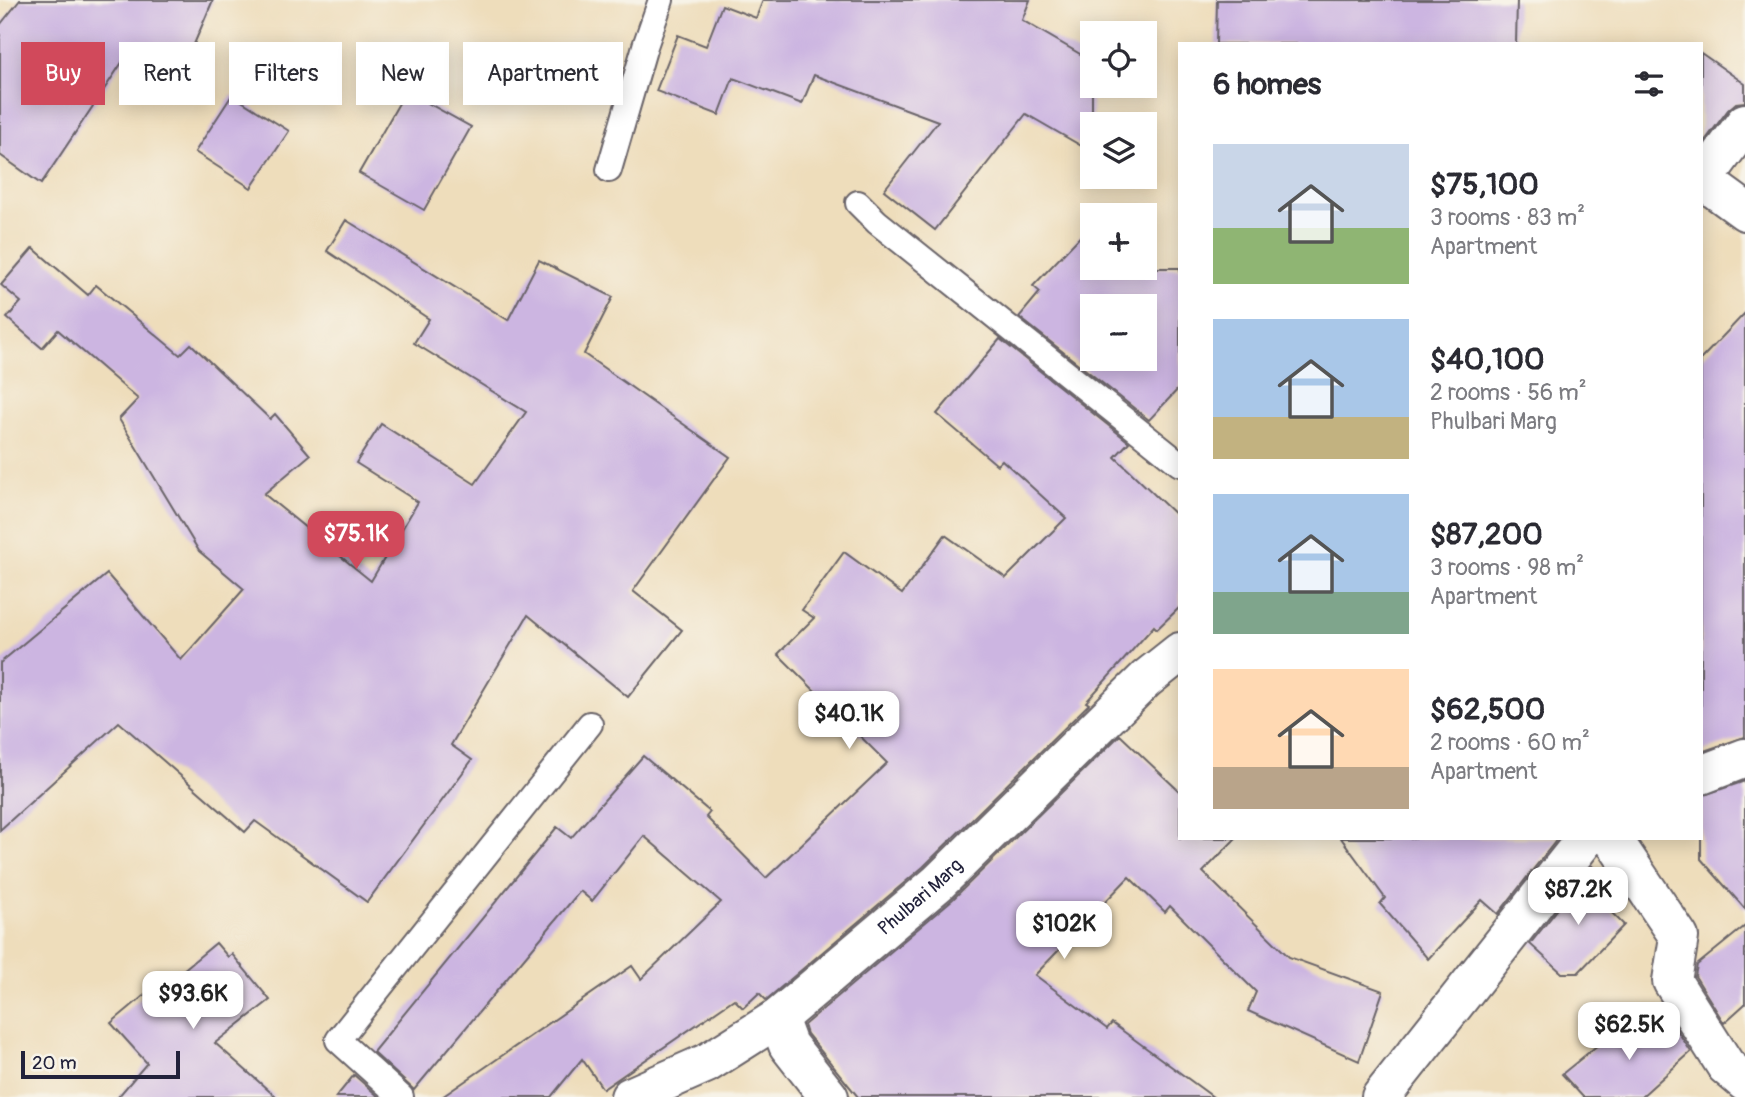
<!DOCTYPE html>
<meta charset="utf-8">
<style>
body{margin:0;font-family:Pangolin,sans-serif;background:#f2f2f3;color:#2b2b33;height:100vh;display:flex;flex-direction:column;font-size:26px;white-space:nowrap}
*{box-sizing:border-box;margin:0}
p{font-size:23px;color:#7c7c81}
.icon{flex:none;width:38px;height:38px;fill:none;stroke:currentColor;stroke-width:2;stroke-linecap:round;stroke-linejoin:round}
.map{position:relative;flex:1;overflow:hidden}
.details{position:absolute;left:1178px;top:42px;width:525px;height:798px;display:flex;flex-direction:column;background:#fff;border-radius:0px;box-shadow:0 4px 18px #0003}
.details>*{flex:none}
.hud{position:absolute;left:21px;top:42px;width:665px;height:63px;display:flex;gap:14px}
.tools{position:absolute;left:1080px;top:21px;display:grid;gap:14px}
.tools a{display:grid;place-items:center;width:77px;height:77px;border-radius:0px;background:#fff;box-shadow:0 4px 18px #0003;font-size:35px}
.scale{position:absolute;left:21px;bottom:18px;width:159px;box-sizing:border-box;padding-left:7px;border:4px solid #22223b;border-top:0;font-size:19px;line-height:24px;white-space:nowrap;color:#22223b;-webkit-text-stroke:5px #f7f3e8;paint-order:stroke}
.price{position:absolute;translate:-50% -60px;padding:0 16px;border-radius:14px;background:#fff;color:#222;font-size:23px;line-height:46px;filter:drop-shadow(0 2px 4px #0008)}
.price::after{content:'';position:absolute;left:50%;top:42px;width:21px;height:16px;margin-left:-10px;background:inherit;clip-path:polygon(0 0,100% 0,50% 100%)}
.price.on{background:#d1495b;color:#fff}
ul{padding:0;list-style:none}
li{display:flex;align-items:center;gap:21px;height:175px;padding:0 35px}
li span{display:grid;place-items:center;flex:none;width:196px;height:140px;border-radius:0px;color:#555}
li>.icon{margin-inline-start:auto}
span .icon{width:84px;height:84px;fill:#fffc;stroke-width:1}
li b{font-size:30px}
h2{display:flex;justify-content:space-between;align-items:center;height:84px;padding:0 35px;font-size:30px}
.tag{padding:0 24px;border-radius:0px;background:#fff;box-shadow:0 4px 18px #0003;font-size:24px;line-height:63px}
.tag.on{background:#d1495b;color:#fff}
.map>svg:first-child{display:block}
.building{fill:#ccb5e1;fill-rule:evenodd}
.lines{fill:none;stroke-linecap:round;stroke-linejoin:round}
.lane-casing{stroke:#696368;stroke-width:28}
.street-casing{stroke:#696368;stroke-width:42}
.lane{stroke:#fff;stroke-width:24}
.street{stroke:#fff;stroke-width:38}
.labels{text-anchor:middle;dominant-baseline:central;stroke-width:6;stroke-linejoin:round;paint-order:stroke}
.street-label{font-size:19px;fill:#22223b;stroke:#f7f3e8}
</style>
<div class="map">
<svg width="1745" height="1097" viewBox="0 0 1745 1097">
<rect width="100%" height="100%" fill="#f7f3e8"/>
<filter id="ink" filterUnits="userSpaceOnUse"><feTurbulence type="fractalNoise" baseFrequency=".0143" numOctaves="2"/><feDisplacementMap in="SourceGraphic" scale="14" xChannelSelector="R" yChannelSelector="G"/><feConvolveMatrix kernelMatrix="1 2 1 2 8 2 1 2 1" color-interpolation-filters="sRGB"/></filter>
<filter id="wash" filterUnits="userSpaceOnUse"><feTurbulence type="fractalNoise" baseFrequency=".00686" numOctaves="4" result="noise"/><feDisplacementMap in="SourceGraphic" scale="28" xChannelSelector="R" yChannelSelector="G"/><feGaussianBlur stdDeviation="1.57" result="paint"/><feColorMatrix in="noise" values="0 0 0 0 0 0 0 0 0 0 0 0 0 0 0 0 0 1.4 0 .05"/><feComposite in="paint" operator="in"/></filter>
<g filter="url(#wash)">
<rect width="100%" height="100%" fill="#edb"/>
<g id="blocks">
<g class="building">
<path d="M 20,0 L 213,0 L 177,84 L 123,61 L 41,184 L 0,155 L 0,25 Z"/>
<path d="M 763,0 L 1030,0 L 1022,20 L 1092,61 L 1092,152 L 1026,114 L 935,230 L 884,190 L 938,121 L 814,75 L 802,104 L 733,78 L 719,115 L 656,91 L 678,35 L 706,46 L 722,5 L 756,18 Z"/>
<path d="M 1217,0 L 1517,0 L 1516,44 L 1216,44 Z"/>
<path d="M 1701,53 L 1745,84 L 1745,102 L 1736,103 L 1728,110 L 1701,146 Z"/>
<path d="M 406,91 L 471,127 L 424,210 L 359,173 Z"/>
<path d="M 232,95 L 289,131 L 251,188 L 195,152 Z"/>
<path d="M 346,220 L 508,320 L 539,260 L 613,297 L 584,354 L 730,457 L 633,591 L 682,630 L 628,697 L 528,615 L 451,745 L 472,760 L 367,902 L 255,821 L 245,832 L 119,722 L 0,830 L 0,663 L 107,574 L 181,660 L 244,589 L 199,551 L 119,419 L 138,399 L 58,330 L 42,348 L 7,318 L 21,302 L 1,285 L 33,248 L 88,295 L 96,285 L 180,355 L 191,344 L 270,419 L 275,414 L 310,455 L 264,494 L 371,581 L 418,502 L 356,463 L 381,424 L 475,484 L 526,412 L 414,343 L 429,319 L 327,251 Z"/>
<path d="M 1092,224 L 1092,268 L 1180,268 L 1180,387 L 1149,420 L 1019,317 L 1040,292 L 1033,286 ZM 1092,306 L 1144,306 L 1144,359 L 1092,359 Z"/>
<path d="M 1745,313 L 1745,737 L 1701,752 L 1701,359 Z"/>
<path d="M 1000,339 L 1129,442 L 1115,457 L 1180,519 L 1180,607 L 1157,629 L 1154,626 L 1086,702 L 1089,704 L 923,867 L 766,1000 L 759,993 L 743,1008 L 734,999 L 603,1089 L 582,1059 L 551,1097 L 442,1097 L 632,966 L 641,979 L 721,902 L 644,836 L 592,901 L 580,891 L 414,1090 L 373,1052 L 557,827 L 571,838 L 643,756 L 710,812 L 706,817 L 766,878 L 887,763 L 778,654 L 814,618 L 802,610 L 844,552 L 902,594 L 945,535 L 1006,578 L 1066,518 L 1002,460 L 997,465 L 937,414 Z"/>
<path d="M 1120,735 L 1180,792 L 1180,838 L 1236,838 L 1203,872 L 1289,957 L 1383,991 L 1359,1061 L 1248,1011 L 1256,992 L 1170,906 L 1165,912 L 1129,877 L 1035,975 L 1107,1029 L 1112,1023 L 1213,1097 L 858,1097 L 807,1034 L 804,1025 L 953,899 Z"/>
<path d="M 1745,781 L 1745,909 L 1701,859 L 1701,796 Z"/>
<path d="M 1341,838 L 1558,838 L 1498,914 L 1482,900 L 1428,959 L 1380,904 L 1385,898 Z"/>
<path d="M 1592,866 L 1609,887 L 1597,898 L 1624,925 L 1578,973 L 1562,973 L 1530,944 Z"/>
<path d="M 1745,926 L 1745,1004 L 1724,1023 L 1695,976 L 1697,965 Z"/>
<path d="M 216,943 L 228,957 L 232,954 L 270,1000 L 215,1043 L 276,1097 L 118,1097 L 147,1063 L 111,1023 L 172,972 L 176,976 Z"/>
<path d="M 1665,1011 L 1691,1052 L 1641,1097 L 1583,1097 L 1562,1074 L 1614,1032 L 1626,1046 Z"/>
<path d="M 354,1075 L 379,1097 L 336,1097 Z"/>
</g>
</g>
</g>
<g filter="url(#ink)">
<use href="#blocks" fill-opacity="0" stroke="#696368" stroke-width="2"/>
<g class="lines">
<g class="lane-casing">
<g id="lane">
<path d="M 609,170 L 645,46 L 661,0"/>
<path d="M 858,203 L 877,222 L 1180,464"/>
<path d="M 401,1097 L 338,1040 L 590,724"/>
</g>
</g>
<g class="street-casing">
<g id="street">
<path d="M 1704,181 L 1745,211"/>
<path d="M 1701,183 L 1745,123"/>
<path d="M 1701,775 L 1745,758"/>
<path d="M 1612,838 L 1679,937 L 1672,981 L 1726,1066 L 1745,1082"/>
<path d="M 778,1018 L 788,1045 L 829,1097"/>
<path id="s1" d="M 630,1097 L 707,1063 L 778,1018 L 938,883 L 1146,679 L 1180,652"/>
<path d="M 1381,1097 L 1586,838"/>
</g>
</g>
<use href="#lane" class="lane"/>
<use href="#street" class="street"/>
</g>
</g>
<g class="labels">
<g class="street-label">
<text stroke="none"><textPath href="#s1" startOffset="355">Phulbari Marg</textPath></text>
</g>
</g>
</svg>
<div class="tools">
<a><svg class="icon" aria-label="locate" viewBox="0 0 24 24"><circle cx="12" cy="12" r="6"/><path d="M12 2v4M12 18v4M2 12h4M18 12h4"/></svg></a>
<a><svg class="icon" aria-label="layers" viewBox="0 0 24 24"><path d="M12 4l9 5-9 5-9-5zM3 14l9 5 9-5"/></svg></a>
<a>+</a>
<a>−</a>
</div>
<div class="scale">20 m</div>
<b class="price on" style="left:356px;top:571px">$75.1K</b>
<b class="price" style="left:849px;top:751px">$40.1K</b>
<b class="price" style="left:1578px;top:927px">$87.2K</b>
<b class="price" style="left:1064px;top:961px">$102K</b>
<b class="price" style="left:193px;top:1031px">$93.6K</b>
<b class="price" style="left:1629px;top:1062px">$62.5K</b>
<div class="hud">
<a class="tag on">Buy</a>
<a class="tag">Rent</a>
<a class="tag">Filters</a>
<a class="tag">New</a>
<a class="tag">Apartment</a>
</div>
<section class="details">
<h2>6 homes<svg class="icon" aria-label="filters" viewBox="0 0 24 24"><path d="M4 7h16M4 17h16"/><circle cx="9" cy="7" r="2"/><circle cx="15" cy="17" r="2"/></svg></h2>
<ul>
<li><span style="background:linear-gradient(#c9d6e8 60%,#8fb573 0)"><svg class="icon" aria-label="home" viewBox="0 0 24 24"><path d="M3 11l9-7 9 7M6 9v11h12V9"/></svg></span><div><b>$75,100</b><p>3 rooms · 83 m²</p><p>Apartment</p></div></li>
<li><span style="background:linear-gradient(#a9c7e8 70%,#c2b280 0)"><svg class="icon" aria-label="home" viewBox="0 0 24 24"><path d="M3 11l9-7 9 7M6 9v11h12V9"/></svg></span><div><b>$40,100</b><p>2 rooms · 56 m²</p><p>Phulbari Marg</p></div></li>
<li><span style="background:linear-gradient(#a9c7e8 70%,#7fa58c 0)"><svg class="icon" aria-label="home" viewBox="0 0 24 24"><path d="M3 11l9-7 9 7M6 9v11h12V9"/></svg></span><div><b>$87,200</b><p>3 rooms · 98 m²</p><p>Apartment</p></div></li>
<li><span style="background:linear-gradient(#ffd9b3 70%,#b9a48a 0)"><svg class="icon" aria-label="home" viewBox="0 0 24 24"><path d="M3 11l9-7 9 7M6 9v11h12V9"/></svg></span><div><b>$62,500</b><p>2 rooms · 60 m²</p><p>Apartment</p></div></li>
</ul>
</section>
</div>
